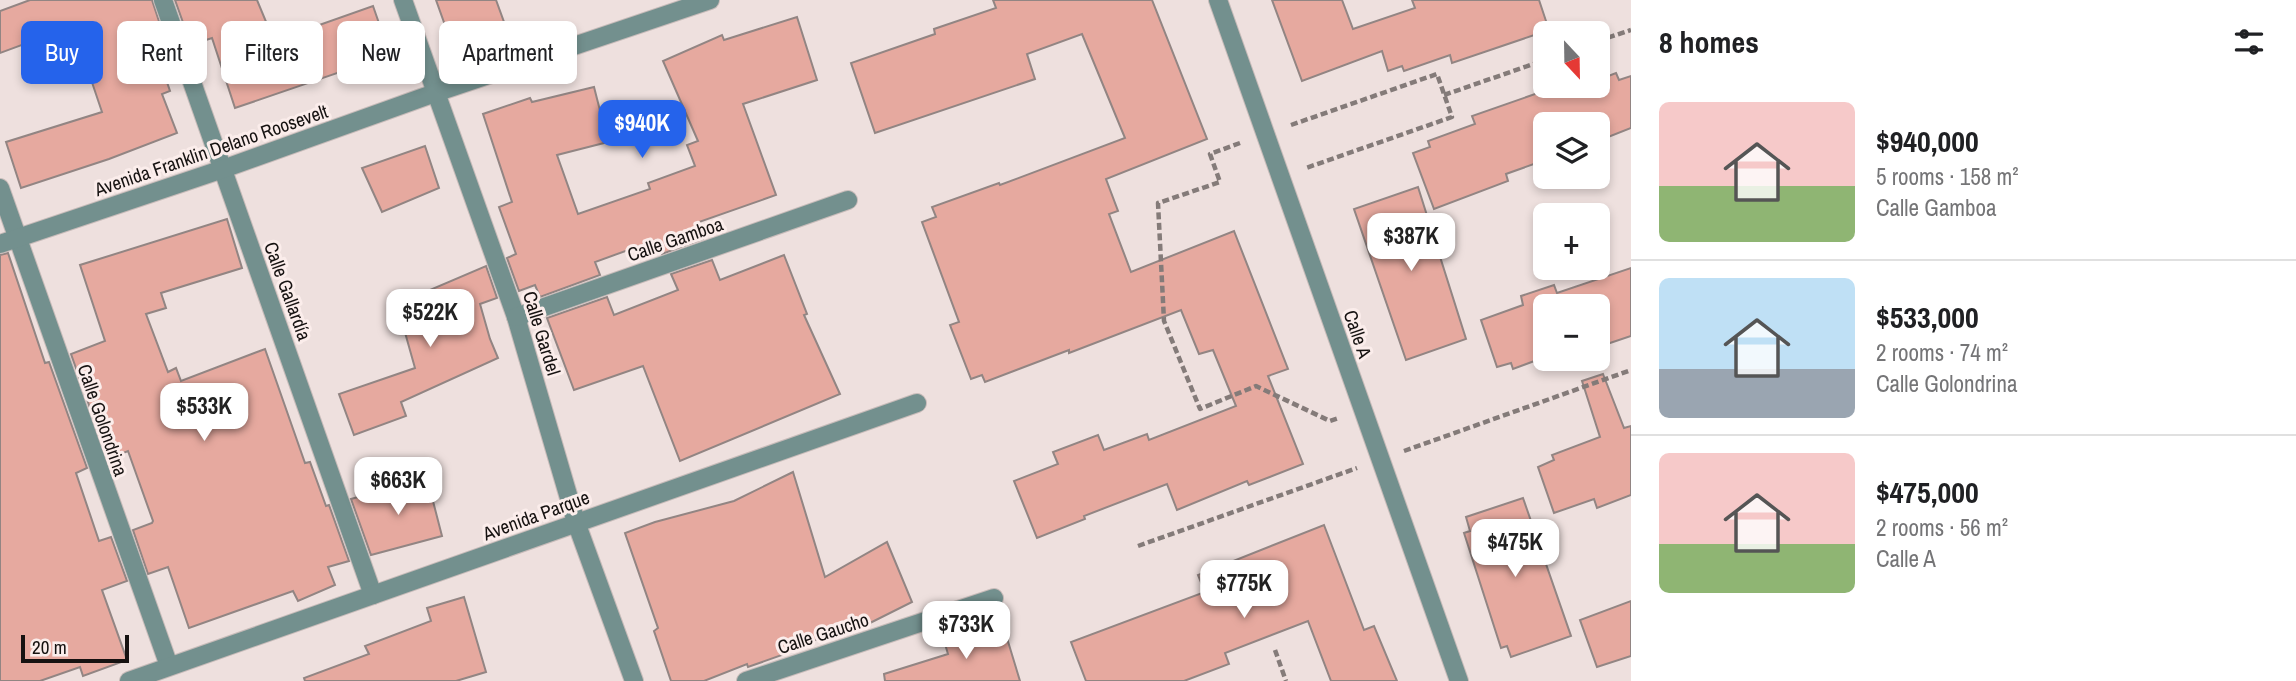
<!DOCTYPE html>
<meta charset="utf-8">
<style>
body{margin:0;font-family:"Archivo Narrow",sans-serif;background:#f6f6f6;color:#202124;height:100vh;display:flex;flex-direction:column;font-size:26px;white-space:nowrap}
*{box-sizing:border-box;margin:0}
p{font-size:23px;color:#757577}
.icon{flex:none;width:38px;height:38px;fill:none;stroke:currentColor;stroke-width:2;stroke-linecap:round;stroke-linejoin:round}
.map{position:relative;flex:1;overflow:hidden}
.sheet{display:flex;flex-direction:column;background:#fff;width:665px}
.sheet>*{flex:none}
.top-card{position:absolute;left:21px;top:21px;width:665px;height:63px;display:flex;gap:14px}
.needle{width:46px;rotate:158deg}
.buttons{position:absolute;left:1533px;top:21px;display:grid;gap:14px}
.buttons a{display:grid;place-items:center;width:77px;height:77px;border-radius:10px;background:#fff;box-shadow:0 4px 10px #0003;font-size:35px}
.scale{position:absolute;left:21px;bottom:18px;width:108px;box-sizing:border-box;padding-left:7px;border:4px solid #161211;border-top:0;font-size:19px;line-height:24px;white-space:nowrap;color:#161211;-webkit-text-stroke:5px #fbedeb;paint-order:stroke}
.price{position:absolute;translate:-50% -60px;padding:0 16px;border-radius:14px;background:#fff;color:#222;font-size:23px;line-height:46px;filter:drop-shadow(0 2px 4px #0008)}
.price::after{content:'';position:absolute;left:50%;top:42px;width:21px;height:16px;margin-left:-10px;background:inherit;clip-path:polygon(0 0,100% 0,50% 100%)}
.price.on{background:#2563eb;color:#fff}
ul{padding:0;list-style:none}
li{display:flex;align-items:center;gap:21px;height:175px;padding:0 28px}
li+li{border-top:2px solid #e0e0e0}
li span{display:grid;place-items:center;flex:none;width:196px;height:140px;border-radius:10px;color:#555}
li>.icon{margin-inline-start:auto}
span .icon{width:84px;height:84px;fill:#fffc;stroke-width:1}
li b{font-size:30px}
h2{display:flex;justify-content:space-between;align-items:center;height:84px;padding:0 28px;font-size:30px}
.tag{padding:0 24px;border-radius:10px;background:#fff;box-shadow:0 4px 10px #0003;font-size:24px;line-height:63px}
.tag.on{background:#2563eb;color:#fff}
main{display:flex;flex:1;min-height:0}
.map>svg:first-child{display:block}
.building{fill:#e6a99f;stroke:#928583;stroke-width:2}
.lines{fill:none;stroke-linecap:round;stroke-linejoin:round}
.minor-casing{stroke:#c7bbb9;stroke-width:20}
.path{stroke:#847b79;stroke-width:4.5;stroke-dasharray:7 3.5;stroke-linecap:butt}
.minor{stroke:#73908e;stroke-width:18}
.labels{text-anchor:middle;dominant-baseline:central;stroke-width:6;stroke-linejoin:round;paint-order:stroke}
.street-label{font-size:19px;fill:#161211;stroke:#fbedeb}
</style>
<main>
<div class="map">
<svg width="1631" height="681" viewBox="0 0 1631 681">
<rect width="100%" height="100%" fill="#eee0de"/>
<g class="building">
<path d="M 30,0 L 152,0 L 169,52 L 158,56 L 170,91 L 162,94 L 177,133 L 109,159 L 21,188 L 6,142 L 102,112 L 73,26 L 0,53 L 0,11 Z"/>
<path d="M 175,0 L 257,0 L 274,41 L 373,6 L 390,55 L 235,108 L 212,38 L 191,45 Z"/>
<path d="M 436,0 L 496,0 L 504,22 L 451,42 Z"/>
<path d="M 993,0 L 1152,0 L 1207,139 L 1106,179 L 1118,211 L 1109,214 L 1131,272 L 1234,231 L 1288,369 L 1268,376 L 1303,464 L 1249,485 L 1247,481 L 1177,510 L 1167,484 L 1084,516 L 1085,519 L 1037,538 L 1014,481 L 1058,464 L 1053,452 L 1098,435 L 1104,450 L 1147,434 L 1149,440 L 1236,406 L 1213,350 L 1199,354 L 1181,310 L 1069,353 L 1069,350 L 985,382 L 982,375 L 971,379 L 950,325 L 959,322 L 922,222 L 936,217 L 932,207 L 999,183 L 1000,185 L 1125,138 L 1082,34 L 1027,54 L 1035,79 L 875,133 L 851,63 L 935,34 L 934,29 L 996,8 Z"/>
<path d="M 1272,0 L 1342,0 L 1353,29 L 1415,8 L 1412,0 L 1539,0 L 1549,30 L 1452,63 L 1450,55 L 1404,71 L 1402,66 L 1388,71 L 1382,51 L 1302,81 Z"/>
<path d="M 797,17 L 817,80 L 743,104 L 776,195 L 696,223 L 703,239 L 662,254 L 656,240 L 595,262 L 600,275 L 540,297 L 535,285 L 519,291 L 507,258 L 516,254 L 499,207 L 512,202 L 483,114 L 530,98 L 532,102 L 594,87 L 608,142 L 557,155 L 578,214 L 650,189 L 648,183 L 695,166 L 687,145 L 698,141 L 663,61 L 722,35 L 724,40 Z"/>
<path d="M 1616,73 L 1619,80 L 1631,76 L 1631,128 L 1598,141 L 1598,124 L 1545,124 L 1545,160 L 1506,174 L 1508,181 L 1434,209 L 1413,153 L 1430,147 L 1428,141 L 1475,124 L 1472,116 L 1541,92 L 1539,86 L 1598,86 L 1598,80 Z"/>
<path d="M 425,146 L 439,188 L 382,212 L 362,168 Z"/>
<path d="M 1418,187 L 1466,339 L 1406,360 L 1354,209 Z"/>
<path d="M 227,219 L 242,268 L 161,293 L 166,308 L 146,314 L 168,372 L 176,368 L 181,381 L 265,349 L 305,463 L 310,462 L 326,506 L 329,505 L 349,561 L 328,567 L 335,585 L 298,601 L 293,591 L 189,628 L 168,567 L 148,574 L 133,530 L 152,523 L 153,521 L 128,451 L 108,459 L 71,354 L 105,341 L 80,265 Z"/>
<path d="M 8,253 L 45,363 L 49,362 L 87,468 L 76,473 L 99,541 L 111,537 L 127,581 L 102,590 L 127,660 L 83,676 L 80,667 L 40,681 L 0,681 L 0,255 Z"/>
<path d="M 784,255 L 807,314 L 804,315 L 840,394 L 680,461 L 643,366 L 574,390 L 547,318 L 607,297 L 614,315 L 678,290 L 671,274 L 712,260 L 720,280 Z"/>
<path d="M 486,266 L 497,298 L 480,304 L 490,339 L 498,358 L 401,402 L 406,416 L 354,435 L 339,394 L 415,368 L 397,304 Z"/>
<path d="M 1631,268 L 1631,336 L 1598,347 L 1598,306 L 1545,306 L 1545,357 L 1513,369 L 1511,363 L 1497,367 L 1481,320 L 1523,305 L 1521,296 L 1554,285 L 1557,293 Z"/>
<path d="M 1603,374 L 1624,428 L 1631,426 L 1631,495 L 1597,508 L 1594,499 L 1554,513 L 1538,467 L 1554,460 L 1552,455 L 1600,437 L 1582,381 Z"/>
<path d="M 793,472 L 825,577 L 887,542 L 912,602 L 862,627 L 861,624 L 781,652 L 782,655 L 748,667 L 747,664 L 704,681 L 671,681 L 654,631 L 658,628 L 625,533 L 655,522 L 734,501 Z"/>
<path d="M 427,478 L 442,536 L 371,555 L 351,499 Z"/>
<path d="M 1523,498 L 1571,636 L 1511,657 L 1507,646 L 1501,648 L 1464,533 L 1470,531 L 1466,517 Z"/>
<path d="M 1324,525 L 1364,630 L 1374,626 L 1397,681 L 1331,681 L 1308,621 L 1225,653 L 1229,664 L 1184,681 L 1086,681 L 1071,642 L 1205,592 L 1198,575 Z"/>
<path d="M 464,597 L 486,672 L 456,681 L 305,681 L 304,678 L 369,654 L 365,646 L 431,621 L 427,608 Z"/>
<path d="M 1631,601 L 1631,656 L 1597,667 L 1580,620 Z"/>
<path d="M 1003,625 L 1020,681 L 885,681 L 884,674 L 948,654 L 945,644 Z"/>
</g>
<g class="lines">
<g class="minor-casing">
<g id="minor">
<path d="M 163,0 L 373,595"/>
<path d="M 403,0 L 516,317 L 576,522 L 634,681"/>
<path d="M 1218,0 L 1459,681"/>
<path d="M 0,188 L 169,666"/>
<path d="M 0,244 L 223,169 L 435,93 L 710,0"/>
<path d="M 516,317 L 848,200"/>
<path d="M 129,681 L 917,403"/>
<path d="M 746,681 L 994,598"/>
</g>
</g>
<g class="path">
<path d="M 1598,41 L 1631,30"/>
<path d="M 1444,95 L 1545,60"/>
<path d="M 1291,125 L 1437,74 L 1452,117 L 1306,168"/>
<path d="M 1240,143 L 1210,154 L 1220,182 L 1158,203 L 1164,321 L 1200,409 L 1256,386 L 1330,421 L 1339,418"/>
<path d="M 1404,451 L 1631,370"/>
<path d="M 1138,546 L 1357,468"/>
<path d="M 1275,650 L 1286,681"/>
</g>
<use href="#minor" class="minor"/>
</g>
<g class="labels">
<g class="street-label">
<text transform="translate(211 150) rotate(-19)">Avenida Franklin Delano Roosevelt</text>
<text transform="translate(675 239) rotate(-19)">Calle Gamboa</text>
<text transform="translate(288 291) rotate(70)">Calle Gallardía</text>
<text transform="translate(542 333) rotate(73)">Calle Gardel</text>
<text transform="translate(1358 334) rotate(71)">Calle A</text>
<text transform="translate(103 420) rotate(71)">Calle Golondrina</text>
<text transform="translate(536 515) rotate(-20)">Avenida Parque</text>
<text transform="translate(823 633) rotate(-18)">Calle Gaucho</text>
</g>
</g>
</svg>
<div class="buttons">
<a><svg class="needle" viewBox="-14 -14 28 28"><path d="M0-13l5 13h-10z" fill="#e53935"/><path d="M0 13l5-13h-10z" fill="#757577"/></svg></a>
<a><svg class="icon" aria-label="layers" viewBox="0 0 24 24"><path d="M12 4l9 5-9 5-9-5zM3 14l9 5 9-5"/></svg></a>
<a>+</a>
<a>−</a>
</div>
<div class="scale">20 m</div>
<b class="price on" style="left:642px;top:160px">$940K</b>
<b class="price" style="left:1411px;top:273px">$387K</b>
<b class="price" style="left:430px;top:349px">$522K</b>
<b class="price" style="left:204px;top:443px">$533K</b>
<b class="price" style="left:398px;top:517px">$663K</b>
<b class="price" style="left:1515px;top:579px">$475K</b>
<b class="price" style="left:1244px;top:620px">$775K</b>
<b class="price" style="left:966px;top:661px">$733K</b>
<div class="top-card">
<a class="tag on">Buy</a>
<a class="tag">Rent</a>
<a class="tag">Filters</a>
<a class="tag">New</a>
<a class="tag">Apartment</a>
</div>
</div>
<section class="sheet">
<h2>8 homes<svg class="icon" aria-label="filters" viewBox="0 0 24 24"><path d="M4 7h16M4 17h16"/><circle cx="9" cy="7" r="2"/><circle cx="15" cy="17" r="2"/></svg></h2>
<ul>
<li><span style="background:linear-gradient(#f6c9c9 60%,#8fb573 0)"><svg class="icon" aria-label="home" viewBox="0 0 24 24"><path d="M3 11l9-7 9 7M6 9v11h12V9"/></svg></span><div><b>$940,000</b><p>5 rooms · 158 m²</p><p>Calle Gamboa</p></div></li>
<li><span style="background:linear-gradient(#bfe0f5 65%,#9aa5b1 0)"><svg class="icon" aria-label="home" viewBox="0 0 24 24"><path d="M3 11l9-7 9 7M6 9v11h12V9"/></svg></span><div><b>$533,000</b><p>2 rooms · 74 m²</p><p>Calle Golondrina</p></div></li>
<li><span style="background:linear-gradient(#f6c9c9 65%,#8fb573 0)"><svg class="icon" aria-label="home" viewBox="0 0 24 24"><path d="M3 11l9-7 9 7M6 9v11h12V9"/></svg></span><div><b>$475,000</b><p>2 rooms · 56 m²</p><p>Calle A</p></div></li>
</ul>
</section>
</main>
